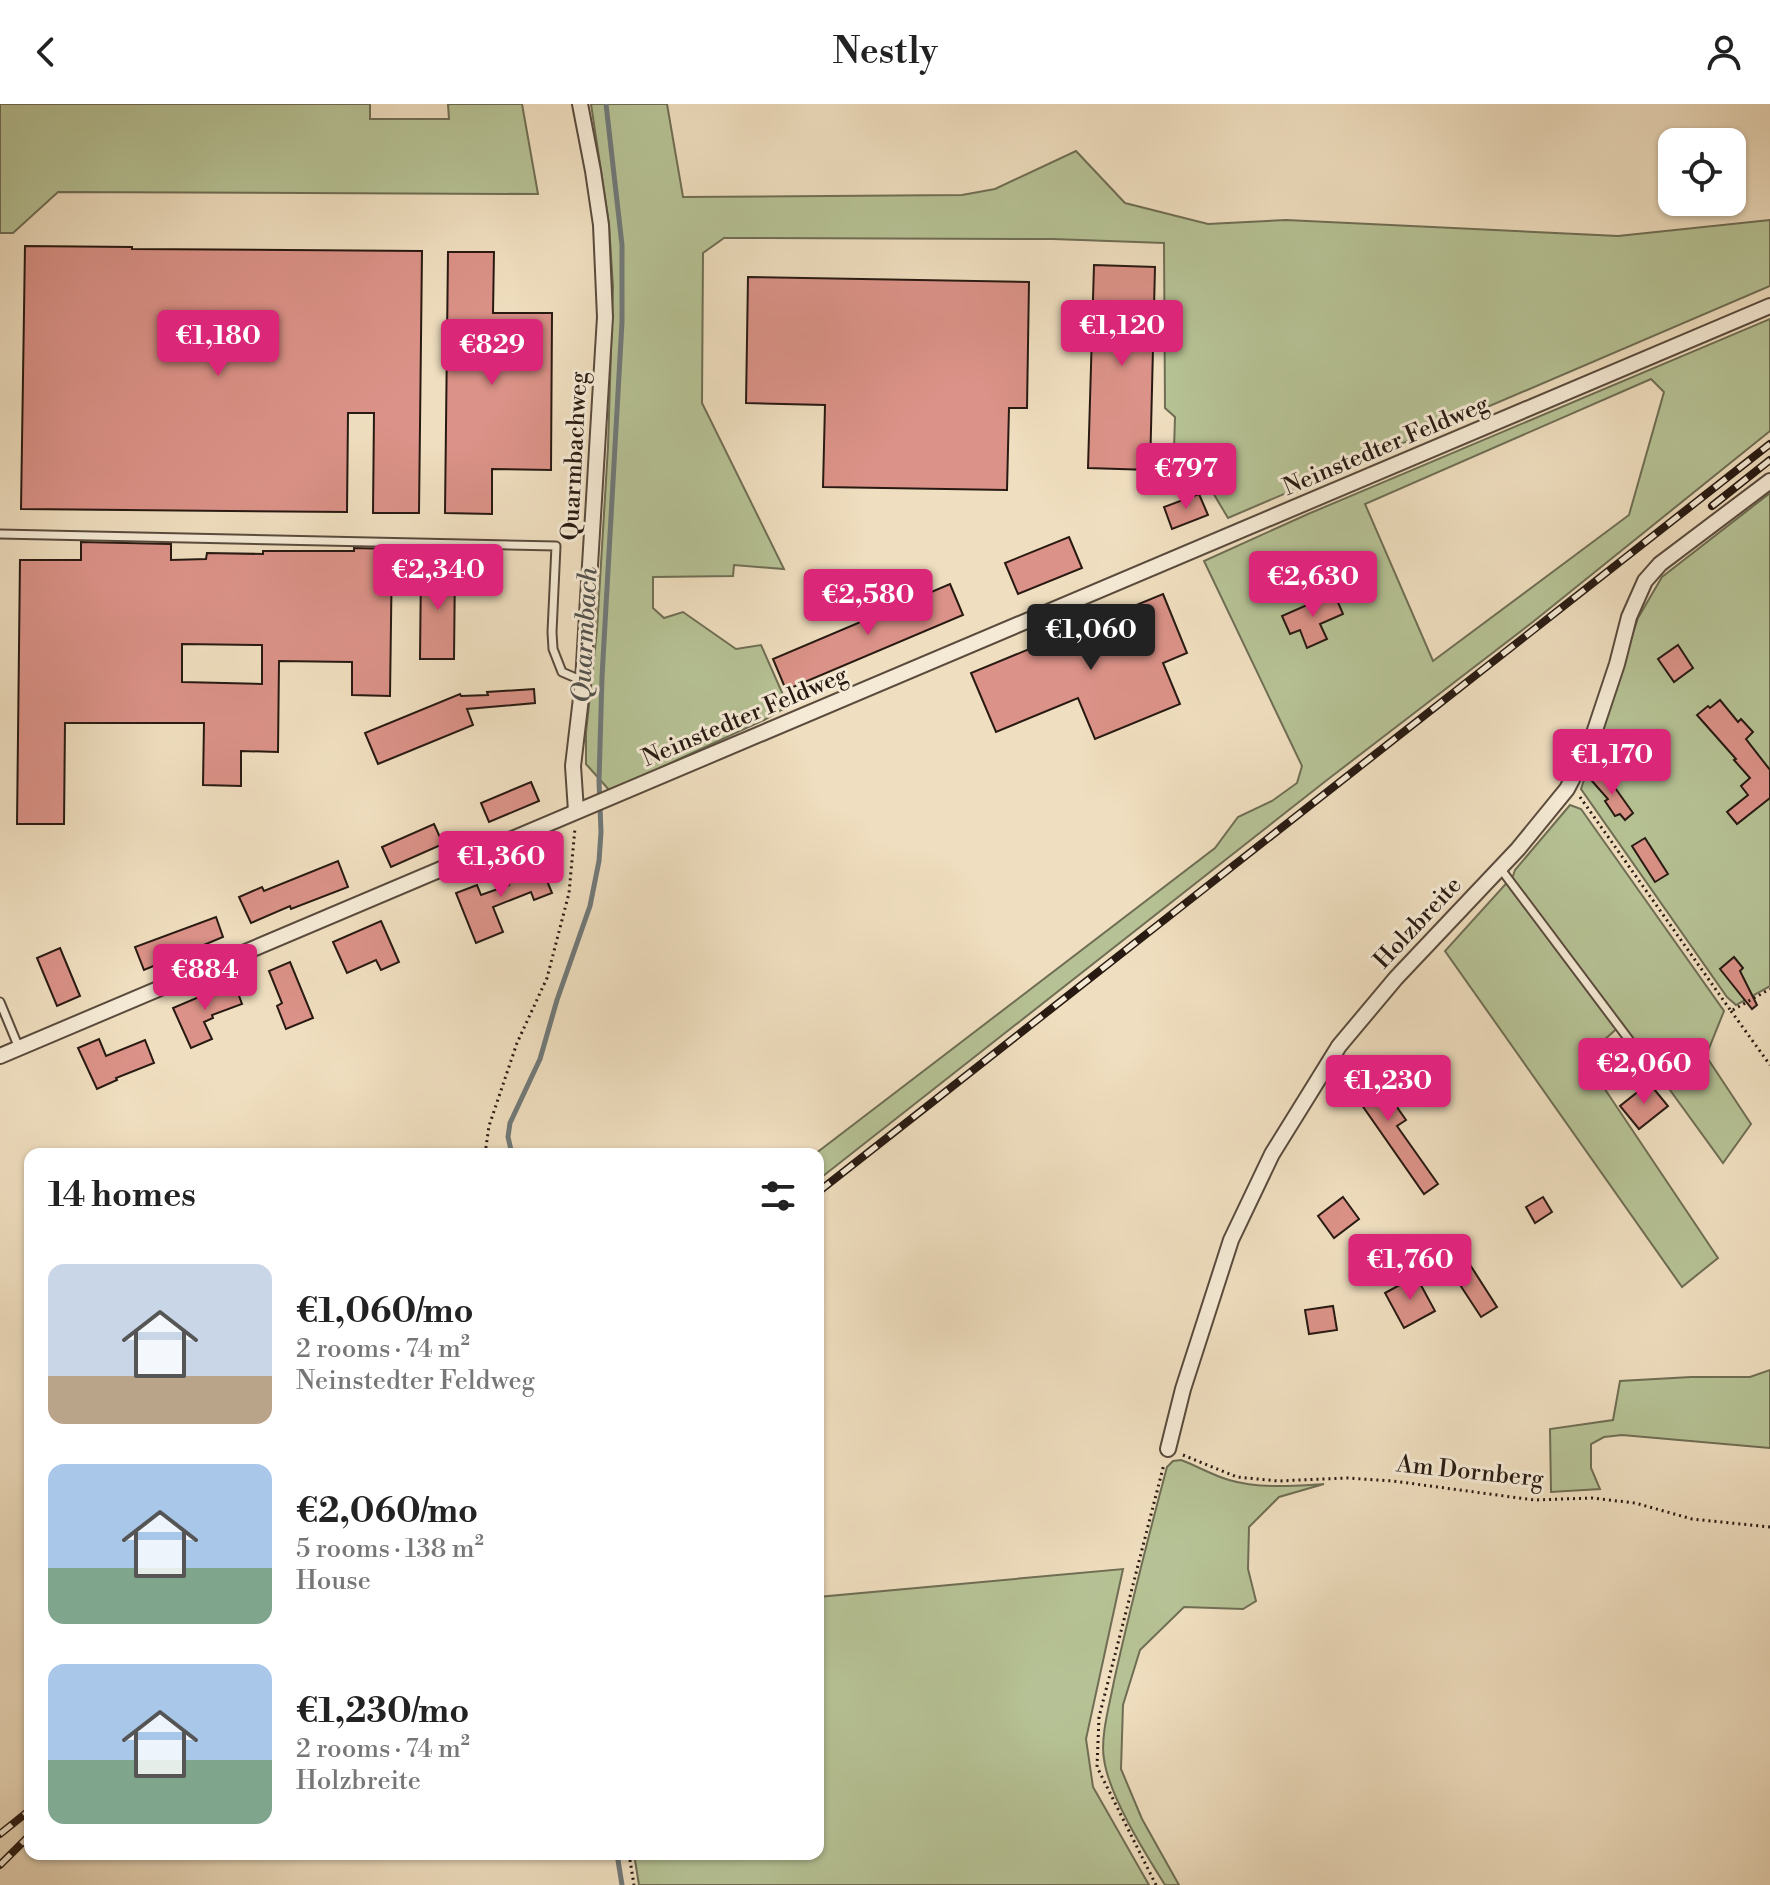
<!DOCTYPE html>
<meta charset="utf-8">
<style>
body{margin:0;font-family:"Libre Bodoni",serif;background:#f6f6f6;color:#222;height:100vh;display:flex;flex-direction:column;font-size:30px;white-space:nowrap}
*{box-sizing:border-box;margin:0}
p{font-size:26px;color:#767676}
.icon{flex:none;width:44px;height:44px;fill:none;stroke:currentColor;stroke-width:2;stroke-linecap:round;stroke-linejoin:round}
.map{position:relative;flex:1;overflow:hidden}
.details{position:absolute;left:24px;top:1044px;width:800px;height:712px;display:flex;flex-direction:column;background:#fff;border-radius:16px;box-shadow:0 2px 6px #0004}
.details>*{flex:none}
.buttons{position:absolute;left:1658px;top:24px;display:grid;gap:16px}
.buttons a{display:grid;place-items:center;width:88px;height:88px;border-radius:16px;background:#fff;box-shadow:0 2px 6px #0004;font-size:40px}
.price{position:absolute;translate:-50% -68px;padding:0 18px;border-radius:8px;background:#db2777;color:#fff;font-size:26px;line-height:52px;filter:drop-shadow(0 2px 4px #0008)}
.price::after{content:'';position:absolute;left:50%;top:48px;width:24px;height:18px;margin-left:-12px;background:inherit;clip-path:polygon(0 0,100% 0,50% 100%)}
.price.active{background:#222;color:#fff}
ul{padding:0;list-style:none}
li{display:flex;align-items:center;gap:24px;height:200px;padding:0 24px}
li span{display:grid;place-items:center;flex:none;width:224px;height:160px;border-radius:16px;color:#555}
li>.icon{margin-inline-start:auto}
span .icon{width:96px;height:96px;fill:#fffc;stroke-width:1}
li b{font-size:34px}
h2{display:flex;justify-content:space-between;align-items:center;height:96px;padding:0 24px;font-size:34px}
header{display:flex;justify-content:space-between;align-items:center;height:104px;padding:0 24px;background:#fff;font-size:36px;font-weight:600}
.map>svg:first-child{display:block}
.green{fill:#b6c295;stroke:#6f6e54;stroke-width:2;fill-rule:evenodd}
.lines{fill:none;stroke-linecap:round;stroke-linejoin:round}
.stream{stroke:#707979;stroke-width:5}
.building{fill:#db9288;stroke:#281a12;stroke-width:2;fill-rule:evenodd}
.service-casing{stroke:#5a4b3d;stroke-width:11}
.minor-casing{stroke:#5a4b3d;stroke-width:18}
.path{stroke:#281a12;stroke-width:3;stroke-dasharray:2 4;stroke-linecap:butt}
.service{stroke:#f5ead5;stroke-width:7}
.minor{stroke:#f5ead5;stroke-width:14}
.rail-casing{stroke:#281a12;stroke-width:8}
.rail{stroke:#f5ead5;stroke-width:5;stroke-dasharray:15;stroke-linecap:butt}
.labels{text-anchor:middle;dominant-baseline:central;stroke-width:6;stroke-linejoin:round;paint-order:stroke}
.street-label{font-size:24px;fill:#281a12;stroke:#f5ead5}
.water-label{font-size:26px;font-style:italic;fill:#52524e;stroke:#f5ead5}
</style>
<header><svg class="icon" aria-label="back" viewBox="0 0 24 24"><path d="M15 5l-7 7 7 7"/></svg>Nestly<svg class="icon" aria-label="person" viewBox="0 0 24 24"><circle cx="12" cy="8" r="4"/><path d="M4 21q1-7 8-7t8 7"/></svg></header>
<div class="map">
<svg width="1770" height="1781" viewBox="0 0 1770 1781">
<rect width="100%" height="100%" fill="#efdebf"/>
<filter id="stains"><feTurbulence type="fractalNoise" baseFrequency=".0025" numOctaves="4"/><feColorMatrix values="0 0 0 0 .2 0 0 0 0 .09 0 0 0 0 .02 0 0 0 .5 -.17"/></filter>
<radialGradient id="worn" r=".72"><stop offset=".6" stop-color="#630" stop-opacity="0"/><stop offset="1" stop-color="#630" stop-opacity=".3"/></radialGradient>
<g class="green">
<path d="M 0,0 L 370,0 L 370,15 L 449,15 L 448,0 L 522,0 L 538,90 L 58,88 L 13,129 L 0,129 Z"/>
<path d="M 591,0 L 667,0 L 683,93 L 962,91 L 995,85 L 1076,47 L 1125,99 L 1208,120 L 1286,116 L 1618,132 L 1770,116 L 1770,182 L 1228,414 L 1200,367 L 1174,345 L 1175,313 L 1165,304 L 1164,139 L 1053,135 L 724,134 L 703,149 L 702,299 L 784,465 L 734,461 L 733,472 L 653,473 L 653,504 L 664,514 L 683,508 L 736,545 L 761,541 L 788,602 L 764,616 L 610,687 L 586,660 L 586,629 L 597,526 L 608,343 L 613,183 L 609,120 Z"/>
<path d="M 1770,215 L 1770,327 L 1534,517 L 1327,676 L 818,1076 L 818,1050 L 815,1050 L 1215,744 L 1238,713 L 1272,697 L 1297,679 L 1302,662 L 1204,457 L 1308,410 ZM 1651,275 L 1664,288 L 1629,411 L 1433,557 L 1365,400 Z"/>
<path d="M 1770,389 L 1770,882 L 1736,901 L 1727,893 L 1581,685 L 1638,514 L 1662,473 Z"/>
<path d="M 1570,701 L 1581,705 L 1724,907 L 1706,952 L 1751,1020 L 1723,1059 L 1622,920 L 1584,954 L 1718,1154 L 1682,1183 L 1445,847 L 1513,772 L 1515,766 Z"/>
<path d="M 1770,1266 L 1770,1344 L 1622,1331 L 1604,1333 L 1591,1340 L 1591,1364 L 1600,1385 L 1551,1388 L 1550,1325 L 1613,1316 L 1620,1277 L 1691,1273 L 1750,1273 Z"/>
<path d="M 1181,1356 C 1197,1362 1212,1371 1229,1376 C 1259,1385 1293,1382 1324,1380 L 1279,1393 L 1249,1423 L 1248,1465 L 1256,1497 L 1243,1505 L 1184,1503 L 1140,1546 L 1123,1601 L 1121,1665 L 1142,1715 L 1179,1781 L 1165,1781 C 1145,1749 1109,1692 1104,1655 C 1100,1633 1110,1599 1114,1577 C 1130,1505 1148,1434 1167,1363 L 1173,1357 Z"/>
<path d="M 1123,1465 L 1086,1635 L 1093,1683 L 1149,1781 L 639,1781 L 634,1750 L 818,1750 L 818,1493 Z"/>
</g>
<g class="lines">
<g class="stream">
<path d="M 512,1050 L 508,1033 L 510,1019 L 540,955 L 557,896 L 590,802 L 599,757 L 601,728 L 599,677 L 602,573 L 622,218 L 622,141 L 606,0"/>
<path d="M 617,1750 L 622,1781"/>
</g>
</g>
<g class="building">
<path d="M 25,142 L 132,143 L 132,145 L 422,147 L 419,409 L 373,409 L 374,309 L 348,309 L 347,408 L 21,405 Z"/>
<path d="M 448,148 L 494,148 L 493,209 L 552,209 L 551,366 L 492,365 L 492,410 L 445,409 Z"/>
<path d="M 1094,161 L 1155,163 L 1150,366 L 1088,364 Z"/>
<path d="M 748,173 L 1029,178 L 1027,304 L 1009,304 L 1007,386 L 823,383 L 825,301 L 746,299 Z"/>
<path d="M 1199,390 L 1208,411 L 1172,425 L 1164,403 Z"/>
<path d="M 1069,433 L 1082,464 L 1018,490 L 1005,459 Z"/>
<path d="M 81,438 L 171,440 L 171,456 L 206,455 L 207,449 L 263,450 L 263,447 L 354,447 L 354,444 L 392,445 L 390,592 L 352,591 L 352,558 L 279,557 L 278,648 L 241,647 L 241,682 L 203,681 L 204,619 L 65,619 L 64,720 L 17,720 L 20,456 L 81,456 ZM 182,540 L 262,541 L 262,580 L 182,578 Z"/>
<path d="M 421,461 L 455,461 L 454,555 L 420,555 Z"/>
<path d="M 950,480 L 963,511 L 786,586 L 773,555 Z"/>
<path d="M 1334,489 L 1343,510 L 1320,520 L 1327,535 L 1307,544 L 1300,526 L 1290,530 L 1282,512 Z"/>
<path d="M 1163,490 L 1187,549 L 1163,559 L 1180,600 L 1095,635 L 1078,594 L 996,628 L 971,569 Z"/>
<path d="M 1678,541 L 1693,564 L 1674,578 L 1658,555 Z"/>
<path d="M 534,585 L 535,599 L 467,605 L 473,621 L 378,660 L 365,629 L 460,590 L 461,592 L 488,591 L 487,588 Z"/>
<path d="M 1720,596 L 1738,618 L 1741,615 L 1753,628 L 1746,635 L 1770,666 L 1770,694 L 1737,720 L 1727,708 L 1748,691 L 1741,682 L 1750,674 L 1734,656 L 1736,655 L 1697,611 L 1708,602 L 1710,604 Z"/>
<path d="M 1603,667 L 1633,709 L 1625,716 L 1620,710 L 1615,712 L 1605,697 L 1608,695 L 1592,677 Z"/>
<path d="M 531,678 L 539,697 L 489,718 L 481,699 Z"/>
<path d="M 434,720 L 443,740 L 391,763 L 382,743 Z"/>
<path d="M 1645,734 L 1668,770 L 1655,778 L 1632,742 Z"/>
<path d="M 538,755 L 552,789 L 534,796 L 531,788 L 493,803 L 503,828 L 476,839 L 456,789 L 477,781 L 481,791 L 509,781 L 504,768 Z"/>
<path d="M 338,757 L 348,783 L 291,805 L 290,802 L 251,819 L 239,793 L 262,783 L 264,787 Z"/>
<path d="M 216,813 L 223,833 L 144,866 L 135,843 Z"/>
<path d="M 381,817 L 399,858 L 381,866 L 376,856 L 347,869 L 333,838 Z"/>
<path d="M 60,844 L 80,892 L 57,902 L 37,854 Z"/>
<path d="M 1734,853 L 1743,864 L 1740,867 L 1757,901 L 1752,905 L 1720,865 Z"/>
<path d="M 290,858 L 313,914 L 286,925 L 277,902 L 282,899 L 269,867 Z"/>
<path d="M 234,878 L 242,900 L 212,911 L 213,914 L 204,918 L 212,935 L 191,944 L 173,904 Z"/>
<path d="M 99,935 L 106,952 L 145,936 L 154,959 L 116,974 L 117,976 L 97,985 L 78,944 Z"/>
<path d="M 1366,959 L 1406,1016 L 1397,1022 L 1438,1080 L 1424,1090 L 1343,974 Z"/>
<path d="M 1649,979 L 1668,1002 L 1639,1025 L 1620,1002 Z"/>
<path d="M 1343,1093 L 1359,1115 L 1334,1134 L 1318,1112 Z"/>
<path d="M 1543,1093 L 1552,1108 L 1535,1119 L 1526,1103 Z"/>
<path d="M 1467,1156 L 1497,1203 L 1481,1213 L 1451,1167 Z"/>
<path d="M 1416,1172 L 1435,1207 L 1404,1224 L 1385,1189 Z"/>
<path d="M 1333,1202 L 1337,1226 L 1309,1230 L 1305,1206 Z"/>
</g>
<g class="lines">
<g class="service-casing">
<g id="service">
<path d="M 0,430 L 556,442 L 552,528 L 553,545 L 562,568 L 583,577"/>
<path d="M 1500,764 L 1654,969"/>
<path d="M 0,898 L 19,944"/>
</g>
</g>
<g class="minor-casing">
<g id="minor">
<path d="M 576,707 L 573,662 L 583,577 L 605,213 L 601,121 L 593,67 L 580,0"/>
<path d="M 0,952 L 1770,202"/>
<path d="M 1168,1345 L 1183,1285 L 1231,1136 L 1272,1050 L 1339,942 L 1396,874 L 1518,745 L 1567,685 L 1590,641 L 1617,560 L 1629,513 L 1645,477 L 1660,460 L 1770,377"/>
</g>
</g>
<g class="path">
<path d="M 1580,693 L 1731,907 L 1770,885"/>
<path d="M 1731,907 L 1770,961"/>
<path d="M 485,1050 L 489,1022 L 517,939 L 547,874 L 569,789 L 575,724"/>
<path d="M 1183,1351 L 1237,1373 L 1278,1377 L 1347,1374 L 1393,1377 L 1534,1396 L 1592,1394 L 1635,1399 L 1692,1415 L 1770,1423"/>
<path d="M 629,1750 L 634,1781"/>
<path d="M 1156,1781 L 1097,1663 L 1099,1613 L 1164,1360"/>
</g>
<use href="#service" class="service"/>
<use href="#minor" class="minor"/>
<g class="rail-casing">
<g id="rail">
<path d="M 1712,402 L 1770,356"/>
<path d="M 818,1088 L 1770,340"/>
<path d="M 0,1730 L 30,1706"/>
<path d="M 0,1761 L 30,1731"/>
</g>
</g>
<use href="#rail" class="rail"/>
</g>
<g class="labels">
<g class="street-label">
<text transform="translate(1386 342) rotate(-23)">Neinstedter Feldweg</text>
<text transform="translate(575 352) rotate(-87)">Quarmbachweg</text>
<text transform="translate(745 613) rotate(-23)">Neinstedter Feldweg</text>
<text transform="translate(1418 819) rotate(-47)">Holzbreite</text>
<text transform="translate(1470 1368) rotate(6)">Am Dornberg</text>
</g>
<g class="water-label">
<text transform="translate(585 531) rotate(-87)">Quarmbach</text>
</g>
</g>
<rect width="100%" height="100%" filter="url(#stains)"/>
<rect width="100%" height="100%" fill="url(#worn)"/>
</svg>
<div class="buttons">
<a><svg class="icon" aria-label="locate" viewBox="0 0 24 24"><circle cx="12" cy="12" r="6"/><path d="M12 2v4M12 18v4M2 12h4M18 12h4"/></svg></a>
</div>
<b class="price" style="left:1122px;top:264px">€1,120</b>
<b class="price" style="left:218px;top:274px">€1,180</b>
<b class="price" style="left:492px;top:283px">€829</b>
<b class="price" style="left:1186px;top:407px">€797</b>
<b class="price" style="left:438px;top:508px">€2,340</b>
<b class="price" style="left:1313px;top:515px">€2,630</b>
<b class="price" style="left:868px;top:533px">€2,580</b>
<b class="price active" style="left:1091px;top:568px">€1,060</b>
<b class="price" style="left:1612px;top:693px">€1,170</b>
<b class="price" style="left:501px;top:795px">€1,360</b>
<b class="price" style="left:205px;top:908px">€884</b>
<b class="price" style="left:1644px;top:1002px">€2,060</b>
<b class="price" style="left:1388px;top:1019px">€1,230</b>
<b class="price" style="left:1410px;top:1198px">€1,760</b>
<section class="details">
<h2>14 homes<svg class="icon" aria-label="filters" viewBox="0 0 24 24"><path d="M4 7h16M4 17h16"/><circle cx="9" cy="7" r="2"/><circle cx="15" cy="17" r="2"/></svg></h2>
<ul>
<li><span style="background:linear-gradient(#c9d6e8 70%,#b9a48a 0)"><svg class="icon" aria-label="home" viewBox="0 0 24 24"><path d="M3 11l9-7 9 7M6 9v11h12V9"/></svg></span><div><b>€1,060/mo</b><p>2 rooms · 74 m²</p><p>Neinstedter Feldweg</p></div></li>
<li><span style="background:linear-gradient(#a9c7e8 65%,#7fa58c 0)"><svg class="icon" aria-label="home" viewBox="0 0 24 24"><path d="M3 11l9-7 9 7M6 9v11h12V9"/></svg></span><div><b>€2,060/mo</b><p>5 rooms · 138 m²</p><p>House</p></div></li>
<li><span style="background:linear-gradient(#a9c7e8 60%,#7fa58c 0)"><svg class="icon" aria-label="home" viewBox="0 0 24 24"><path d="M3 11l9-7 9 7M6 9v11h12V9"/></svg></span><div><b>€1,230/mo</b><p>2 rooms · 74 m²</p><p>Holzbreite</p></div></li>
</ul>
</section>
</div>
